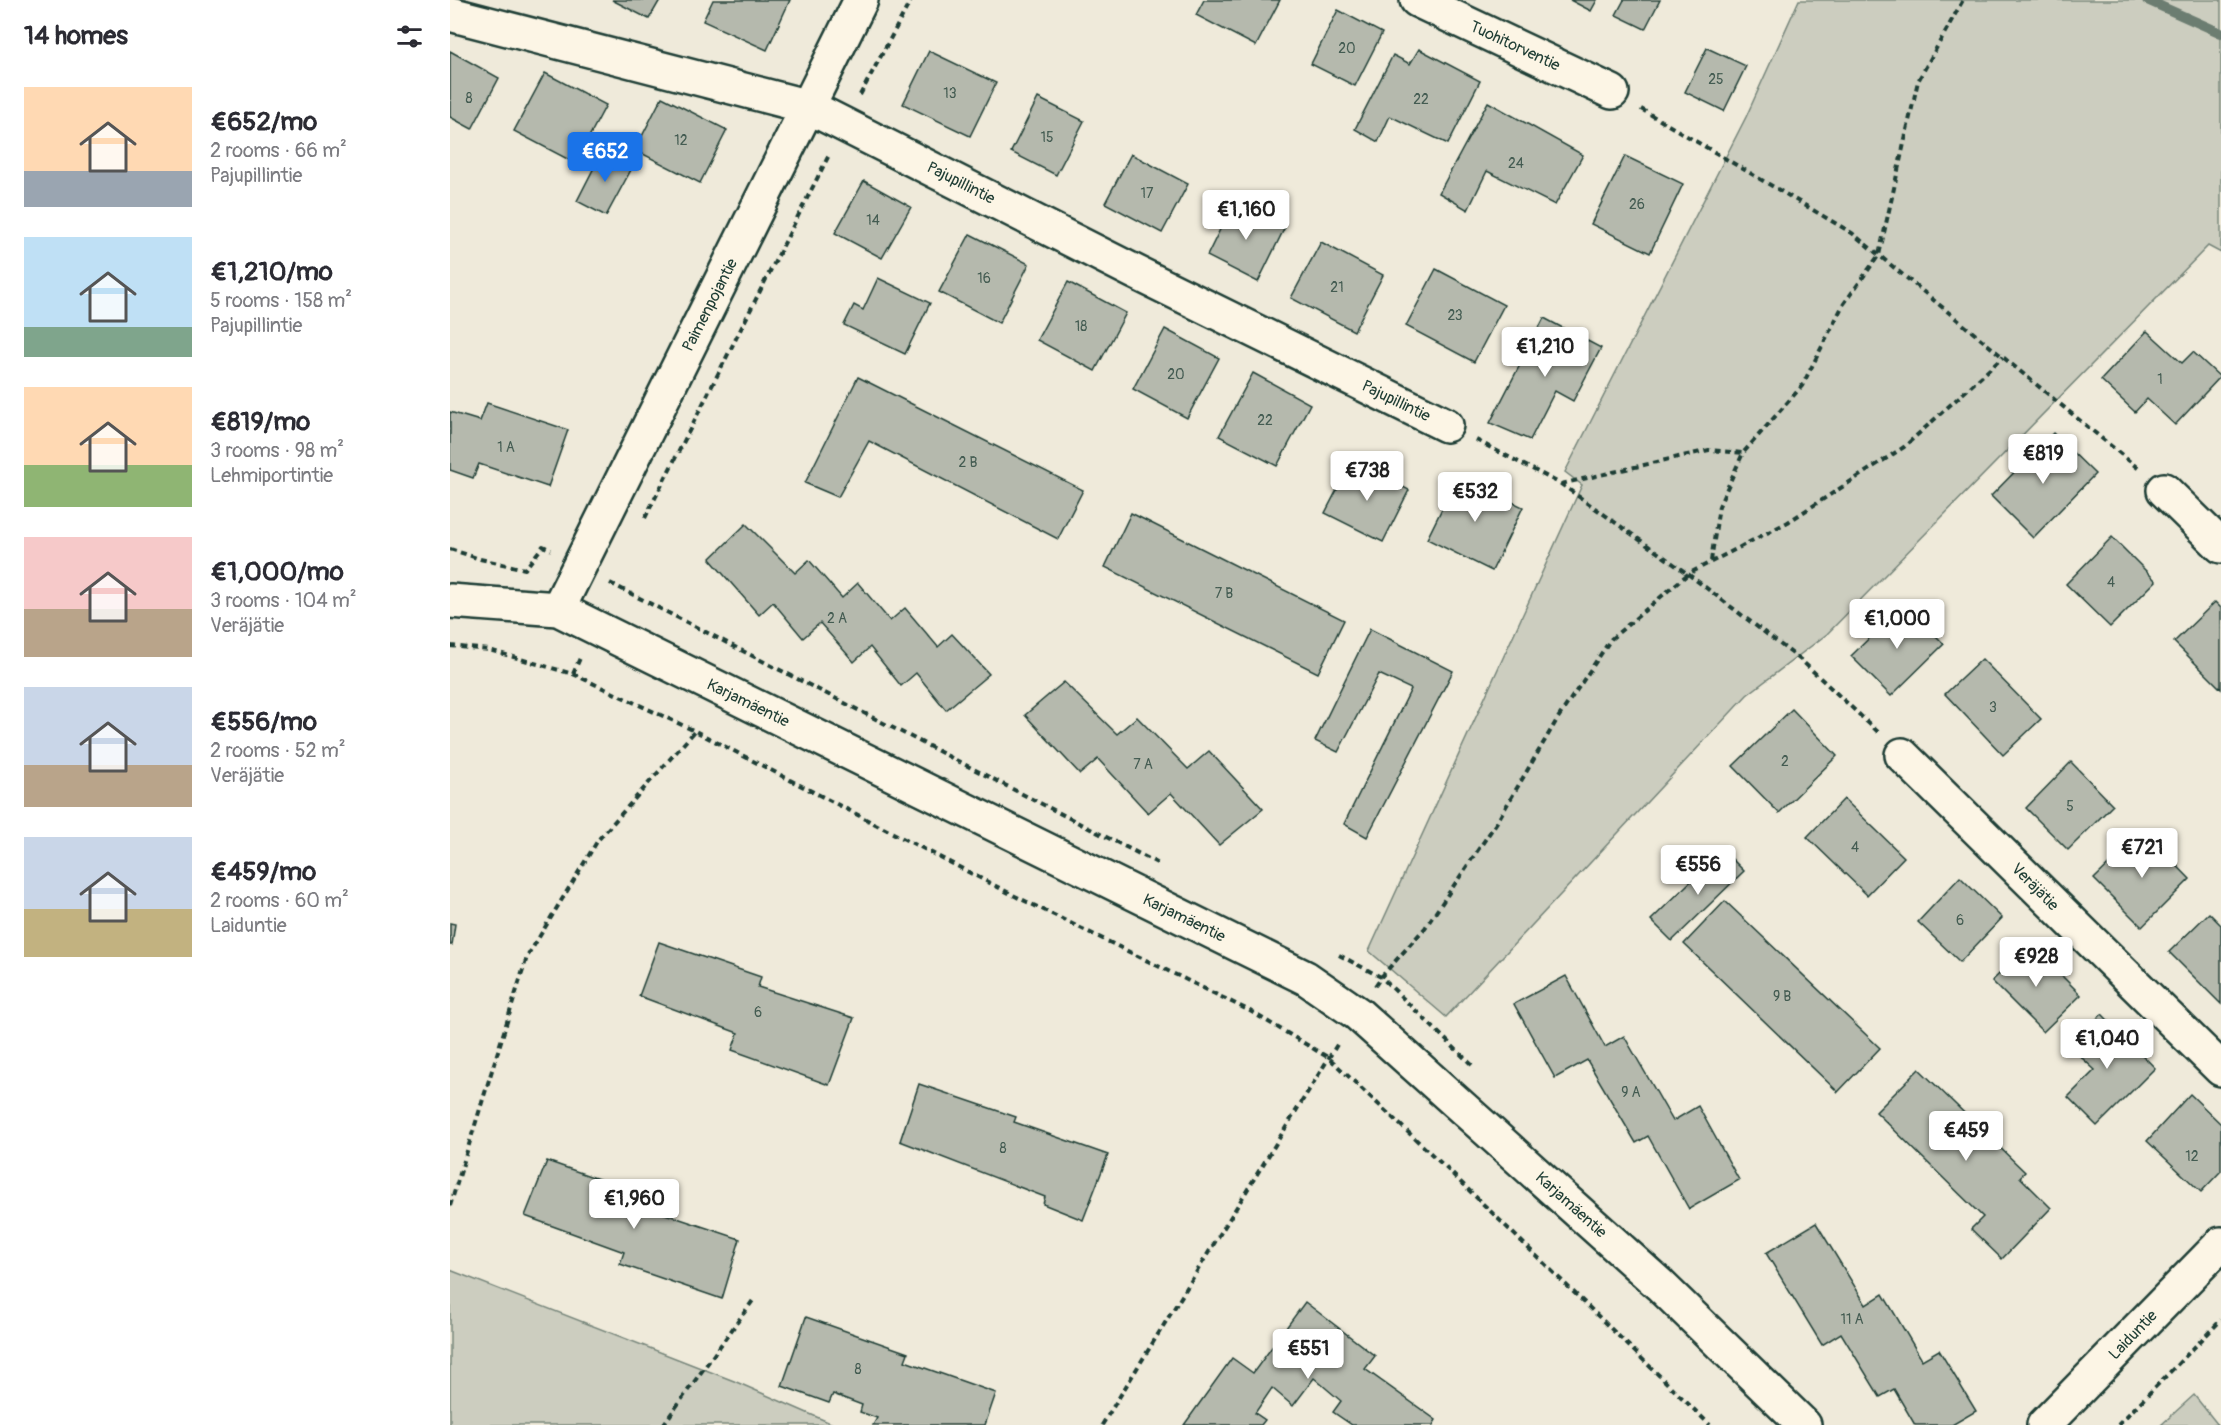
<!DOCTYPE html>
<meta charset="utf-8">
<style>
body{margin:0;font-family:Pangolin,sans-serif;background:#f2f2f3;color:#2b2b33;height:100vh;display:flex;flex-direction:column;font-size:22px;white-space:nowrap}
*{box-sizing:border-box;margin:0}
p{font-size:20px;color:#7c7c81}
.icon{flex:none;width:33px;height:33px;fill:none;stroke:currentColor;stroke-width:2;stroke-linecap:round;stroke-linejoin:round}
.map{position:relative;flex:1;overflow:hidden}
.panel{display:flex;flex-direction:column;background:#fff;width:450px}
.panel>*{flex:none}
.price{position:absolute;translate:-50% -51px;padding:0 14px;border-radius:6px;background:#fff;color:#222;font-size:20px;line-height:39px;filter:drop-shadow(0 2px 3px #0008)}
.price::after{content:'';position:absolute;left:50%;top:36px;width:18px;height:14px;margin-left:-9px;background:inherit;clip-path:polygon(0 0,100% 0,50% 100%)}
.price.current{background:#1a73e8;color:#fff}
ul{padding:0;list-style:none}
li{display:flex;align-items:center;gap:18px;height:150px;padding:0 24px}
li span{display:grid;place-items:center;flex:none;width:168px;height:120px;border-radius:0px;color:#555}
li>.icon{margin-inline-start:auto}
span .icon{width:72px;height:72px;fill:#fffc;stroke-width:1}
li b{font-size:26px}
h2{display:flex;justify-content:space-between;align-items:center;height:72px;padding:0 24px;font-size:26px}
main{display:flex;flex:1;min-height:0}
.map>svg:first-child{display:block}
.green{fill:#cccdbf;stroke:#76857a;stroke-width:1.5}
.lines{fill:none;stroke-linecap:round;stroke-linejoin:round}
.stream{stroke:#6c7d71;stroke-width:10}
.building{fill:#b5b9ad;stroke:#1f3d34;stroke-width:1.5}
.minor-casing{stroke:#1f3d34;stroke-width:38}
.path{stroke:#1f3d34;stroke-width:4;stroke-dasharray:6 4.5;stroke-linecap:butt}
.minor{stroke:#fcf5e5;stroke-width:33}
.labels{text-anchor:middle;dominant-baseline:central;stroke-width:4.5;stroke-linejoin:round;paint-order:stroke}
.number-label{font-size:14px;fill:#445c52}
.street-label{font-size:16px;fill:#1f3d34;stroke:#fcf5e5}
</style>
<main>
<section class="panel">
<h2>14 homes<svg class="icon" aria-label="filters" viewBox="0 0 24 24"><path d="M4 7h16M4 17h16"/><circle cx="9" cy="7" r="2"/><circle cx="15" cy="17" r="2"/></svg></h2>
<ul>
<li><span style="background:linear-gradient(#ffd9b3 70%,#9aa5b1 0)"><svg class="icon" aria-label="home" viewBox="0 0 24 24"><path d="M3 11l9-7 9 7M6 9v11h12V9"/></svg></span><div><b>€652/mo</b><p>2 rooms · 66 m²</p><p>Pajupillintie</p></div></li>
<li><span style="background:linear-gradient(#bfe0f5 75%,#7fa58c 0)"><svg class="icon" aria-label="home" viewBox="0 0 24 24"><path d="M3 11l9-7 9 7M6 9v11h12V9"/></svg></span><div><b>€1,210/mo</b><p>5 rooms · 158 m²</p><p>Pajupillintie</p></div></li>
<li><span style="background:linear-gradient(#ffd9b3 65%,#8fb573 0)"><svg class="icon" aria-label="home" viewBox="0 0 24 24"><path d="M3 11l9-7 9 7M6 9v11h12V9"/></svg></span><div><b>€819/mo</b><p>3 rooms · 98 m²</p><p>Lehmiportintie</p></div></li>
<li><span style="background:linear-gradient(#f6c9c9 60%,#b9a48a 0)"><svg class="icon" aria-label="home" viewBox="0 0 24 24"><path d="M3 11l9-7 9 7M6 9v11h12V9"/></svg></span><div><b>€1,000/mo</b><p>3 rooms · 104 m²</p><p>Veräjätie</p></div></li>
<li><span style="background:linear-gradient(#c9d6e8 65%,#b9a48a 0)"><svg class="icon" aria-label="home" viewBox="0 0 24 24"><path d="M3 11l9-7 9 7M6 9v11h12V9"/></svg></span><div><b>€556/mo</b><p>2 rooms · 52 m²</p><p>Veräjätie</p></div></li>
<li><span style="background:linear-gradient(#c9d6e8 60%,#c2b280 0)"><svg class="icon" aria-label="home" viewBox="0 0 24 24"><path d="M3 11l9-7 9 7M6 9v11h12V9"/></svg></span><div><b>€459/mo</b><p>2 rooms · 60 m²</p><p>Laiduntie</p></div></li>
</ul>
</section>
<div class="map">
<svg width="1771" height="1425" viewBox="0 0 1771 1425">
<rect width="100%" height="100%" fill="#efeada"/>
<filter id="ink" filterUnits="userSpaceOnUse"><feTurbulence type="fractalNoise" baseFrequency=".0167" numOctaves="2"/><feDisplacementMap in="SourceGraphic" scale="12" xChannelSelector="R" yChannelSelector="G"/><feConvolveMatrix kernelMatrix="1 2 1 2 8 2 1 2 1" color-interpolation-filters="sRGB"/></filter>
<g filter="url(#ink)">
<g class="green">
<path d="M 1349,0 L 1771,0 L 1771,253 L 1758,246 L 1377,634 L 1297,695 L 996,1017 L 919,951 L 1132,485 L 1115,472 L 1296,117 Z"/>
<path d="M 0,1270 L 284,1381 L 385,1425 L 0,1425 Z"/>
<path d="M 1744,1395 L 1768,1425 L 1711,1425 Z"/>
</g>
<g class="lines">
<path class="stream" d="M 1697,0 L 1771,33"/>
</g>
<g class="building">
<path d="M 162,0 L 210,0 L 199,19 Z"/>
<path d="M 263,0 L 340,0 L 317,50 L 253,21 Z"/>
<path d="M 754,0 L 830,0 L 806,46 L 746,15 Z"/>
<path d="M 1120,0 L 1147,0 L 1141,11 Z"/>
<path d="M 1174,0 L 1210,0 L 1195,29 L 1166,15 Z"/>
<path d="M 888,10 L 932,33 L 905,86 L 861,64 Z"/>
<path d="M 1257,48 L 1296,66 L 1274,111 L 1235,92 Z"/>
<path d="M 969,49 L 1030,81 L 998,144 L 940,116 L 928,142 L 905,129 L 943,55 L 960,64 Z"/>
<path d="M 0,51 L 49,78 L 22,129 L 0,117 Z"/>
<path d="M 479,51 L 546,83 L 520,136 L 453,104 Z"/>
<path d="M 95,73 L 156,105 L 125,163 L 64,131 Z"/>
<path d="M 212,97 L 277,130 L 250,183 L 185,150 Z"/>
<path d="M 588,98 L 634,121 L 606,175 L 561,152 Z"/>
<path d="M 1038,102 L 1133,155 L 1105,205 L 1037,171 L 1018,210 L 989,193 Z"/>
<path d="M 153,150 L 183,166 L 156,216 L 127,201 Z"/>
<path d="M 681,154 L 738,184 L 712,233 L 655,203 Z"/>
<path d="M 1175,156 L 1233,184 L 1200,253 L 1141,224 Z"/>
<path d="M 414,181 L 461,207 L 432,258 L 385,233 Z"/>
<path d="M 784,201 L 835,227 L 808,282 L 757,256 Z"/>
<path d="M 520,234 L 579,264 L 549,323 L 489,292 Z"/>
<path d="M 871,242 L 933,275 L 904,331 L 841,298 Z"/>
<path d="M 986,269 L 1054,305 L 1024,362 L 956,326 Z"/>
<path d="M 428,278 L 480,303 L 455,354 L 394,325 L 404,305 L 413,310 Z"/>
<path d="M 618,282 L 676,313 L 645,371 L 587,340 Z"/>
<path d="M 1094,318 L 1151,348 L 1123,401 L 1105,391 L 1080,440 L 1040,423 Z"/>
<path d="M 715,329 L 769,358 L 737,418 L 683,389 Z"/>
<path d="M 1697,331 L 1732,363 L 1743,352 L 1770,377 L 1725,425 L 1697,399 L 1685,412 L 1651,380 Z"/>
<path d="M 803,373 L 860,404 L 827,466 L 769,436 Z"/>
<path d="M 408,377 L 633,490 L 608,539 L 419,441 L 388,497 L 355,483 Z"/>
<path d="M 37,403 L 118,430 L 98,487 L 29,464 L 23,478 L 0,470 L 0,412 L 30,421 Z"/>
<path d="M 1603,433 L 1645,474 L 1583,538 L 1541,496 Z"/>
<path d="M 902,461 L 959,490 L 933,542 L 875,513 Z"/>
<path d="M 1008,476 L 1073,507 L 1042,571 L 977,539 Z"/>
<path d="M 681,513 L 894,620 L 868,673 L 655,567 Z"/>
<path d="M 296,524 L 345,573 L 359,560 L 392,598 L 408,583 L 440,621 L 455,608 L 488,647 L 502,634 L 539,674 L 496,710 L 466,673 L 451,686 L 420,647 L 404,662 L 370,623 L 353,638 L 323,602 L 309,615 L 260,559 Z"/>
<path d="M 1662,537 L 1706,581 L 1660,627 L 1616,584 Z"/>
<path d="M 1765,602 L 1771,608 L 1771,689 L 1724,642 Z"/>
<path d="M 1454,604 L 1494,644 L 1441,696 L 1401,656 Z"/>
<path d="M 920,629 L 1003,671 L 917,837 L 894,824 L 961,689 L 929,674 L 888,752 L 865,741 Z"/>
<path d="M 1532,659 L 1591,719 L 1553,755 L 1495,694 Z"/>
<path d="M 614,682 L 667,734 L 687,717 L 738,769 L 759,751 L 813,809 L 769,845 L 721,793 L 698,813 L 648,759 L 630,774 L 575,715 Z"/>
<path d="M 1342,709 L 1387,756 L 1329,813 L 1283,766 Z"/>
<path d="M 1621,762 L 1663,805 L 1618,850 L 1576,808 Z"/>
<path d="M 1394,799 L 1454,857 L 1417,895 L 1357,837 Z"/>
<path d="M 1693,831 L 1740,879 L 1692,927 L 1644,879 Z"/>
<path d="M 1273,850 L 1294,871 L 1222,941 L 1201,920 Z"/>
<path d="M 1510,877 L 1552,918 L 1510,962 L 1468,922 Z"/>
<path d="M 1275,901 L 1430,1048 L 1388,1092 L 1234,944 Z"/>
<path d="M 1759,913 L 1771,925 L 1771,1004 L 1719,952 Z"/>
<path d="M 0,923 L 5,924 L 2,945 L 0,945 Z"/>
<path d="M 209,942 L 311,977 L 308,987 L 404,1018 L 379,1085 L 282,1050 L 288,1033 L 189,996 Z"/>
<path d="M 1580,944 L 1631,995 L 1593,1032 L 1542,981 Z"/>
<path d="M 1116,976 L 1155,1047 L 1174,1036 L 1223,1121 L 1248,1106 L 1289,1180 L 1239,1209 L 1198,1136 L 1186,1143 L 1137,1060 L 1105,1078 L 1064,1004 Z"/>
<path d="M 1652,1014 L 1705,1068 L 1647,1126 L 1618,1097 L 1645,1070 L 1619,1046 Z"/>
<path d="M 1469,1069 L 1575,1172 L 1570,1177 L 1601,1208 L 1552,1259 L 1521,1229 L 1533,1217 L 1426,1112 Z"/>
<path d="M 469,1084 L 566,1117 L 564,1122 L 658,1155 L 633,1220 L 593,1204 L 595,1197 L 450,1141 Z"/>
<path d="M 1740,1094 L 1771,1124 L 1771,1171 L 1751,1192 L 1697,1141 Z"/>
<path d="M 97,1161 L 197,1196 L 194,1207 L 290,1239 L 272,1299 L 170,1264 L 174,1252 L 75,1216 Z"/>
<path d="M 1366,1223 L 1416,1305 L 1433,1294 L 1472,1360 L 1489,1350 L 1526,1411 L 1502,1425 L 1465,1425 L 1444,1389 L 1430,1397 L 1391,1333 L 1372,1345 L 1316,1253 Z"/>
<path d="M 855,1302 L 925,1356 L 915,1369 L 986,1420 L 983,1425 L 902,1425 L 883,1412 L 891,1401 L 864,1378 L 843,1406 L 822,1388 L 805,1413 L 815,1420 L 811,1425 L 734,1425 L 782,1358 L 803,1373 Z"/>
<path d="M 356,1317 L 458,1353 L 455,1361 L 546,1393 L 535,1425 L 423,1425 L 427,1418 L 410,1412 L 412,1405 L 383,1394 L 379,1403 L 332,1386 Z"/>
</g>
<g class="lines">
<g class="minor-casing">
<g id="minor">
<path d="M 967,0 L 1162,92"/>
<path d="M 0,14 L 359,107 L 685,272 L 996,425"/>
<path d="M 1714,490 L 1771,546"/>
<path d="M 0,601 L 108,609 L 856,978 L 908,1014 L 1210,1285 L 1354,1425"/>
<path d="M 108,609 L 411,0"/>
<path d="M 1452,755 L 1771,1069"/>
<path d="M 1594,1425 L 1771,1244"/>
</g>
</g>
<g class="path">
<path d="M 410,95 L 461,0"/>
<path d="M 1191,109 L 1402,233 L 1689,469"/>
<path d="M 1111,484 L 1259,450 L 1293,453"/>
<path d="M 195,518 L 379,155"/>
<path d="M 0,549 L 30,559 L 75,569 L 93,546 L 101,550"/>
<path d="M 1261,561 L 1269,506 L 1293,453 L 1352,386 L 1393,305 L 1429,255 L 1468,81 L 1513,0"/>
<path d="M 160,583 L 711,865"/>
<path d="M 0,646 L 39,650 L 123,674 L 245,731 L 565,896 L 800,1011 L 879,1058 L 991,1163 L 1260,1425"/>
<path d="M 123,674 L 130,658"/>
<path d="M 1428,732 L 1352,661 L 1238,574 L 1338,522 L 1454,447 L 1553,357"/>
<path d="M 889,955 L 931,977 L 1023,1066"/>
<path d="M 925,986 L 931,977 L 975,928 L 1047,822 L 1108,718 L 1161,639 L 1238,574 L 1111,484 L 1026,440"/>
<path d="M 0,1206 L 77,957 L 148,840 L 245,731"/>
<path d="M 213,1425 L 304,1299"/>
<path d="M 652,1425 L 888,1043"/>
<path d="M 1668,1425 L 1771,1320"/>
</g>
<use href="#minor" class="minor"/>
</g>
</g>
<g class="labels">
<g class="number-label">
<text x="897" y="48">20</text>
<text x="1266" y="79">25</text>
<text x="500" y="93">13</text>
<text x="19" y="98">8</text>
<text x="971" y="99">22</text>
<text x="597" y="137">15</text>
<text x="231" y="140">12</text>
<text x="1066" y="163">24</text>
<text x="697" y="193">17</text>
<text x="1187" y="204">26</text>
<text x="423" y="220">14</text>
<text x="534" y="278">16</text>
<text x="887" y="287">21</text>
<text x="1005" y="315">23</text>
<text x="631" y="326">18</text>
<text x="726" y="374">20</text>
<text x="1710" y="379">1</text>
<text x="815" y="420">22</text>
<text x="56" y="447">1 A</text>
<text x="518" y="462">2 B</text>
<text x="1661" y="582">4</text>
<text x="774" y="593">7 B</text>
<text x="387" y="618">2 A</text>
<text x="1543" y="707">3</text>
<text x="1335" y="761">2</text>
<text x="693" y="764">7 A</text>
<text x="1620" y="806">5</text>
<text x="1405" y="847">4</text>
<text x="1510" y="920">6</text>
<text x="1332" y="996">9 B</text>
<text x="308" y="1012">6</text>
<text x="1181" y="1092">9 A</text>
<text x="553" y="1148">8</text>
<text x="1742" y="1156">12</text>
<text x="1402" y="1319">11 A</text>
<text x="408" y="1369">8</text>
</g>
<g class="street-label">
<text transform="translate(1065 46) rotate(25)">Tuohitorventie</text>
<text transform="translate(511 183) rotate(27)">Pajupillintie</text>
<text transform="translate(260 305) rotate(-63)">Paimenpojantie</text>
<text transform="translate(946 401) rotate(26)">Pajupillintie</text>
<text transform="translate(298 703) rotate(26)">Karjamäentie</text>
<text transform="translate(1585 887) rotate(45)">Veräjätie</text>
<text transform="translate(734 918) rotate(26)">Karjamäentie</text>
<text transform="translate(1121 1205) rotate(42)">Karjamäentie</text>
<text transform="translate(1683 1335) rotate(-46)">Laiduntie</text>
</g>
</g>
</svg>
<b class="price current" style="left:155px;top:183px">€652</b>
<b class="price" style="left:796px;top:241px">€1,160</b>
<b class="price" style="left:1095px;top:378px">€1,210</b>
<b class="price" style="left:1593px;top:485px">€819</b>
<b class="price" style="left:917px;top:502px">€738</b>
<b class="price" style="left:1025px;top:523px">€532</b>
<b class="price" style="left:1447px;top:650px">€1,000</b>
<b class="price" style="left:1692px;top:879px">€721</b>
<b class="price" style="left:1248px;top:896px">€556</b>
<b class="price" style="left:1586px;top:988px">€928</b>
<b class="price" style="left:1657px;top:1070px">€1,040</b>
<b class="price" style="left:1516px;top:1162px">€459</b>
<b class="price" style="left:184px;top:1230px">€1,960</b>
<b class="price" style="left:858px;top:1380px">€551</b>
</div>
</main>
